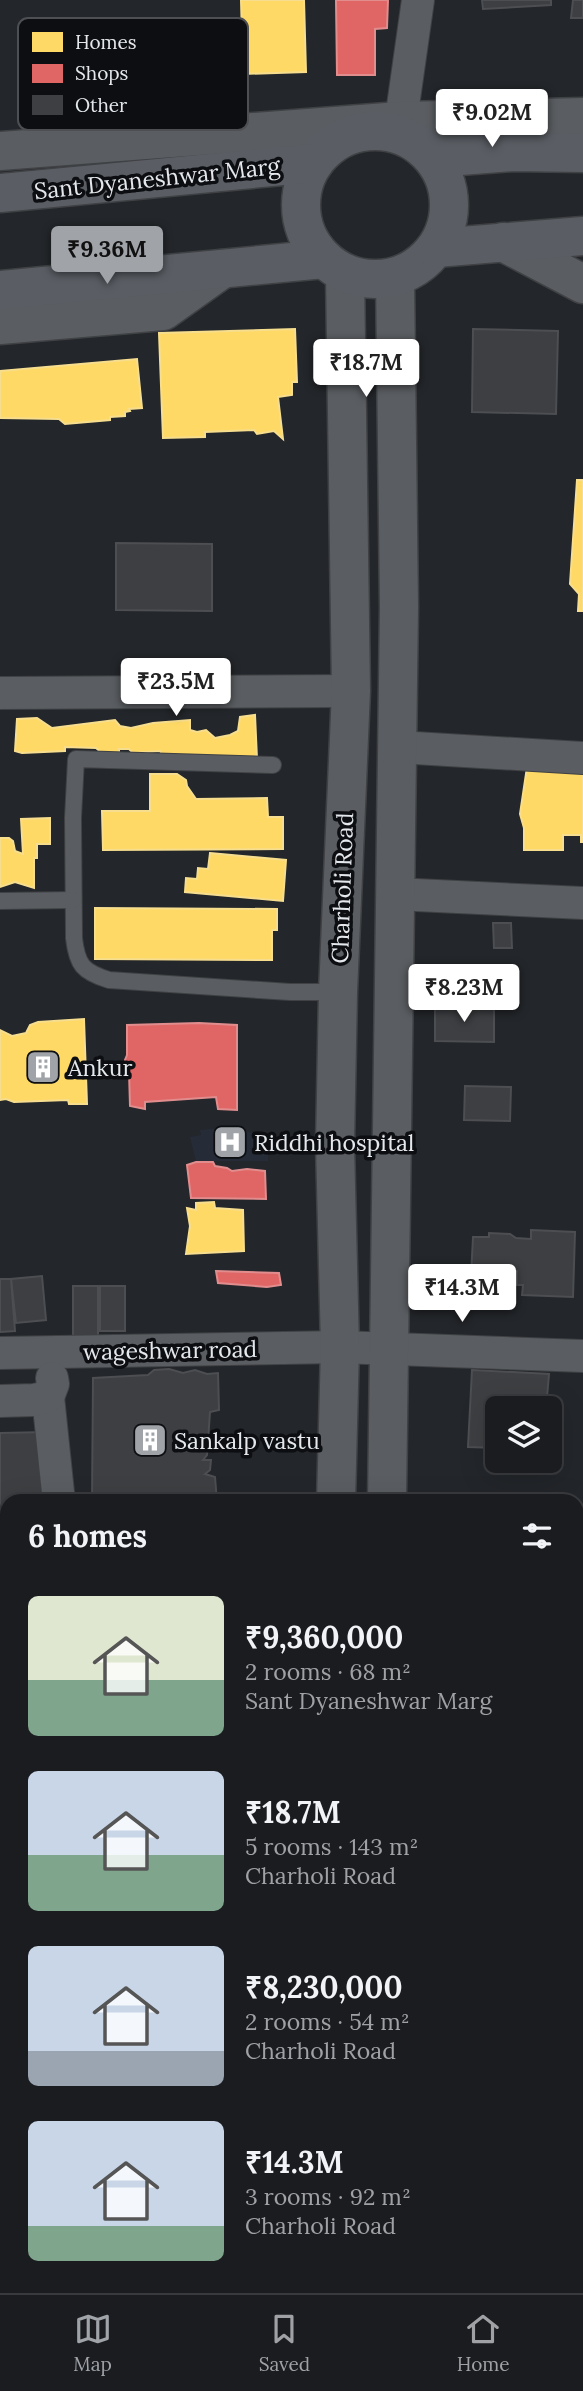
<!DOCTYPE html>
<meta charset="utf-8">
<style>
body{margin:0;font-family:Lora,serif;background:#232529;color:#f1f3f6;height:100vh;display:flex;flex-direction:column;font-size:26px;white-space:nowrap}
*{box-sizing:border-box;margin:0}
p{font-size:23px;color:#9fa1a5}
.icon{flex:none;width:38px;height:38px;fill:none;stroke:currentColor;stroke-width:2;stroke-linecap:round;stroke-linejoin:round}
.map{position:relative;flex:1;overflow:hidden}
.drawer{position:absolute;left:0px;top:1494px;width:584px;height:800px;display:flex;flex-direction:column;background:#1a1c20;border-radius:21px 21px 0 0;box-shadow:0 7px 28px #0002,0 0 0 2px #383a3e}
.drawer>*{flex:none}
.buttons{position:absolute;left:485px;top:1396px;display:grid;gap:14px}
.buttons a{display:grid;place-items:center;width:77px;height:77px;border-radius:10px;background:#1a1c20;box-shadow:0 7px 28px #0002,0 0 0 2px #383a3e;font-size:35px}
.price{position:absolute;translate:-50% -60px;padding:0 16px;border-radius:7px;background:#fff;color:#222;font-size:23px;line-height:46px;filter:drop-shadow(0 2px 4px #0008)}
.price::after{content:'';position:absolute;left:50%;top:42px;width:21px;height:16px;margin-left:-10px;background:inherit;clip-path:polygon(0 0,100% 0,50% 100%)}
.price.active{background:#a0a4a9;color:#111}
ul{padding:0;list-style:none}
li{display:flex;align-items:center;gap:21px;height:175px;padding:0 28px}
li span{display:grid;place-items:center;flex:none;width:196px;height:140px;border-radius:10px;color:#555}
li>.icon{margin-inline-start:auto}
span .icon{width:84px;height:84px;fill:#fffc;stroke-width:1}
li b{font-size:30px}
h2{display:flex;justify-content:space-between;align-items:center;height:84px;padding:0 28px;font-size:30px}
.tab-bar{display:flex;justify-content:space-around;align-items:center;height:98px;border-top:2px solid #383a3e;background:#1a1c20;font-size:19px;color:#9fa1a5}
.tab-bar a{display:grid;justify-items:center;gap:4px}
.tab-bar .active{color:#a0a4a9}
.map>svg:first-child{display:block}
.built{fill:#252c38}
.homes{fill:#ffd966;stroke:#f7de8e;stroke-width:2}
.shops{fill:#e06666;stroke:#e18d8e;stroke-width:2}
.building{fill:#3d3f42;stroke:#4c4e52;stroke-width:2}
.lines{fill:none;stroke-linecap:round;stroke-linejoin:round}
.service-casing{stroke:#3f4144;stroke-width:18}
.minor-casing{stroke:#3f4144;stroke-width:34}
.tertiary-casing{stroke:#3f4144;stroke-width:41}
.primary-casing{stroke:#3f4144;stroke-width:41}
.service{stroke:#5a5d61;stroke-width:16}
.minor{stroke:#5a5d61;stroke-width:32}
.tertiary{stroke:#5a5d61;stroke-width:38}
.primary{stroke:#5a5e64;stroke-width:38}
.labels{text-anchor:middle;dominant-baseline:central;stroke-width:7;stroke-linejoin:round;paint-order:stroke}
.street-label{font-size:23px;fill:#e4e8ed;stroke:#0c0e11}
.poi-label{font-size:23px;fill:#e4e8ed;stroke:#0c0e11;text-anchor:start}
.key{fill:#0c0e11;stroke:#4d4f53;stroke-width:2}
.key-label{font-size:19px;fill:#e4e8ed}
</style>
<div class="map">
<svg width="583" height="2293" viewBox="0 0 583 2293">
<rect width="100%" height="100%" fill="#23262a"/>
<path class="built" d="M 211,1129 L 235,1130 L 269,1135 L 268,1161 L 196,1161 L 190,1137 L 201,1135 L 200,1130 Z"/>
<g class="homes">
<path d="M 241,0 L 304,0 L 306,72 L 243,74 Z"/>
<path d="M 295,329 L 297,382 L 292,382 L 292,395 L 278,397 L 283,439 L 274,431 L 257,434 L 254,430 L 205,432 L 205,437 L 163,438 L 159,333 Z"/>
<path d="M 137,359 L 142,408 L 129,409 L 130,411 L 125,412 L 125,416 L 110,417 L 110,420 L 65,424 L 59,419 L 0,418 L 0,371 Z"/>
<path d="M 577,480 L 583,480 L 583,611 L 578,611 L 579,594 L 570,584 Z"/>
<path d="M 255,715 L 257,759 L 163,756 L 160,751 L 133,753 L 129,749 L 119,749 L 119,754 L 103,754 L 96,748 L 65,747 L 65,751 L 22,753 L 15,751 L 17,719 L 37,718 L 52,728 L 115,720 L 120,726 L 131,728 L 153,723 L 190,720 L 190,730 L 197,732 L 206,730 L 215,738 L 230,735 L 238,731 L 240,717 Z"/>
<path d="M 527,767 L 583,771 L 583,842 L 581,842 L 581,835 L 563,835 L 563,850 L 524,850 L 524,828 L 520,814 Z"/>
<path d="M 150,774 L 177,774 L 186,780 L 187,786 L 196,799 L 267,798 L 268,817 L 283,817 L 283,849 L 103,850 L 102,811 L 150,811 Z"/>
<path d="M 50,818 L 50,844 L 37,844 L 37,858 L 34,858 L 34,888 L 15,882 L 0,887 L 0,838 L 9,838 L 13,841 L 15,851 L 23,854 L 21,819 Z"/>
<path d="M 210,853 L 286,860 L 283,901 L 185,892 L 186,878 L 197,879 L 198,868 L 208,869 Z"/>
<path d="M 95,908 L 277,909 L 277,930 L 272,930 L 272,960 L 95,959 Z"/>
<path d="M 84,1019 L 87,1104 L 69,1104 L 68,1100 L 14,1102 L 6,1099 L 0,1100 L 0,1030 L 12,1036 L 26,1033 L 30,1025 L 38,1022 Z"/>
<path d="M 214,1202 L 215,1208 L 243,1210 L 244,1251 L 186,1254 L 190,1226 L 187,1208 L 196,1210 L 196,1203 Z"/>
<path d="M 0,1851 L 7,1851 L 7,1934 L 1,1934 Z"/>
</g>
<g class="shops">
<path d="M 336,0 L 388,0 L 387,28 L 375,29 L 375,75 L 337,75 Z"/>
<path d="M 199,1023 L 237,1025 L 237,1110 L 218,1109 L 216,1097 L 145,1102 L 145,1109 L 130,1106 L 129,1072 L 126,1068 L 125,1060 L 127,1055 L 127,1025 Z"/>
<path d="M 196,1162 L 213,1162 L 215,1166 L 227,1168 L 232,1171 L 247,1169 L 265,1171 L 266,1199 L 191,1198 L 187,1165 Z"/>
<path d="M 216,1271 L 279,1273 L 281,1285 L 267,1287 L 218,1283 Z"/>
<path d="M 162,1428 L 164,1447 L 132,1451 L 130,1432 Z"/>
<rect x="578" y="1555" width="5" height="44"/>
<path d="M 476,2287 L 570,2287 L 570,2293 L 532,2293 Z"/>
</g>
<g class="building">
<path d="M 482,0 L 551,0 L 551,5 L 483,9 Z"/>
<path d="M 573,0 L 583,0 L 583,18 L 571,18 Z"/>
<path d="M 473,329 L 558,331 L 556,414 L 472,412 Z"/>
<path d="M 116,543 L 212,544 L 212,611 L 116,610 Z"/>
<path d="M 493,923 L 511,923 L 512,948 L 494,948 Z"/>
<path d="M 435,1005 L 494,1006 L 494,1042 L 435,1041 Z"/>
<path d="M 465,1086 L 511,1087 L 510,1121 L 464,1120 Z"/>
<path d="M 531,1230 L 575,1232 L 573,1297 L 522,1295 L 523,1285 L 517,1285 L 517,1271 L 501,1270 L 500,1283 L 496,1283 L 496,1278 L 471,1277 L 473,1237 L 489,1237 L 489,1233 L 510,1234 L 516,1238 L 531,1239 Z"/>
<path d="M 42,1276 L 46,1320 L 16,1323 L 11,1279 Z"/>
<path d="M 0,1279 L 11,1279 L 15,1331 L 0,1332 Z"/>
<rect x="73" y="1286" width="25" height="53"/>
<rect x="100" y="1286" width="25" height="45"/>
<path d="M 169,1369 L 183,1373 L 195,1370 L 207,1374 L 218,1373 L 219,1410 L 210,1412 L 207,1455 L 203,1460 L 211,1460 L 210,1470 L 205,1474 L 215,1477 L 217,1502 L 92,1502 L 93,1378 L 148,1375 L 154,1370 Z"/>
<path d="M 472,1370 L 549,1374 L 546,1409 L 497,1409 L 497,1448 L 468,1447 Z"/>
<path d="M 46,1432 L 46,1502 L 7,1502 L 7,1512 L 0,1512 L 0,1433 Z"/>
<rect x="578" y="1771" width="5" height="53"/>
<path d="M 578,1928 L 583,1928 L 583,1985 L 578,1984 Z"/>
</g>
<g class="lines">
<g class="service-casing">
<g id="service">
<path d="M 273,765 L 76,759 L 73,818 L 74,938 C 77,965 83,972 109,980 L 290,992 L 338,992"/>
<path d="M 0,901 L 73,900"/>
<path d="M 0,1972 L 7,1972"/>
</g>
</g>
<g class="minor-casing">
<g id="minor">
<path d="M 399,134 L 418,0"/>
<path d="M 0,693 L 351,691"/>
<path d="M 398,747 L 583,758"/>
<path d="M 395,894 L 583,903"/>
<path d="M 0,1353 L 340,1347 L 583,1356"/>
<path d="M 48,1397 L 59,1502"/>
<path d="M 0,1401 L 34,1400 L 48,1397 L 53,1384 L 52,1378"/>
<path d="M 578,1539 L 583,1539"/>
<path d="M 0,1554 L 7,1554"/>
<path d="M 0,1736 L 7,1736"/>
<path d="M 578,1741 L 583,1741"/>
</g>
</g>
<g class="tertiary-casing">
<g id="tertiary">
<path d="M 0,151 L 400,121 L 583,117"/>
<path d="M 503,242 L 583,284"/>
<path d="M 0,325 L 163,311 L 222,269"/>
<path d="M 336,1502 L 340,1347 L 335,1145 L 338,992 L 351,691 L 345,274"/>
<path d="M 387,1502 L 399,607 L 395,277"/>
<path d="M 331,2293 L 331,2287"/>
<path d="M 380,2293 L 380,2287"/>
</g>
</g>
<g class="primary-casing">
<g id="primary">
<circle cx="375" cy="205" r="74"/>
<path d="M 434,158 L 513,152 L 583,153"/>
<path d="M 0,193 L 314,163"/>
<path d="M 436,248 L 583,236"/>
<path d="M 0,290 L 324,259"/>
</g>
</g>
<use href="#service" class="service"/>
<use href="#minor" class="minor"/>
<use href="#tertiary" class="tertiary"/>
<use href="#primary" class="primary"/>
</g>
<defs>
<g id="building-square" transform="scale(1.75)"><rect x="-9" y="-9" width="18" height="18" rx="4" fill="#a0a4a9" stroke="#0c0e11"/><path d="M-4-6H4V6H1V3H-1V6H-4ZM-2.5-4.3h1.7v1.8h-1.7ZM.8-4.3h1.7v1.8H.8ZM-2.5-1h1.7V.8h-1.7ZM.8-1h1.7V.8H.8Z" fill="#fff"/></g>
<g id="hospital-square" transform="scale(1.75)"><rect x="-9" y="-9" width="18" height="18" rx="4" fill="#a0a4a9" stroke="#0c0e11"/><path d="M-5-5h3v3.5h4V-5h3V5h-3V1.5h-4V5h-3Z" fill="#fff"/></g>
</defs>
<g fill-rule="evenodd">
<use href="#building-square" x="43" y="1067"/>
<use href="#hospital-square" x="230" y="1142"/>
<use href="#building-square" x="150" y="1440"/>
</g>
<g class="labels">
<g class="street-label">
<text transform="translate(157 178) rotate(-6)">Sant Dyaneshwar Marg</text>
<text transform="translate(342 888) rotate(-88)">Charholi Road</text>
<text transform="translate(170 1350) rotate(-1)">wageshwar road</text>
</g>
<g class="poi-label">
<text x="68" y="1067">Ankur</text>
<text x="254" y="1142">Riddhi hospital</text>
<text x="174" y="1440">Sankalp vastu</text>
</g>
</g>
<rect x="18" y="18" width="230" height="112" rx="10" class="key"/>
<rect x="32" y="32" width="31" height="20" fill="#ffd966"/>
<rect x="32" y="64" width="31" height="19" fill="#e06666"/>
<rect x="32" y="95" width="31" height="20" fill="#3d3f42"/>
<g class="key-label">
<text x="75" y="49">Homes</text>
<text x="75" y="80">Shops</text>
<text x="75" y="112">Other</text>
</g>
</svg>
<div class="buttons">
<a><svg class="icon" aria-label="layers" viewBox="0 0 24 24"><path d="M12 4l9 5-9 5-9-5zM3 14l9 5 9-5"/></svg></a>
</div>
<b class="price" style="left:492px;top:149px">₹9.02M</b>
<b class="price active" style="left:107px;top:286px">₹9.36M</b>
<b class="price" style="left:366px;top:399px">₹18.7M</b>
<b class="price" style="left:176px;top:718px">₹23.5M</b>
<b class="price" style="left:464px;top:1024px">₹8.23M</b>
<b class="price" style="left:462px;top:1324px">₹14.3M</b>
<section class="drawer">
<h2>6 homes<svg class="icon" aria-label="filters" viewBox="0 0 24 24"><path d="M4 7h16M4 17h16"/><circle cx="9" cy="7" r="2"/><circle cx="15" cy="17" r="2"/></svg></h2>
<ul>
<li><span style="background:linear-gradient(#dfe7d0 60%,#7fa58c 0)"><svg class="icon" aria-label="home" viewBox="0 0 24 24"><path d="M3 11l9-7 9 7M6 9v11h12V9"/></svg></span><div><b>₹9,360,000</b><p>2 rooms · 68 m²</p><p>Sant Dyaneshwar Marg</p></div></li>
<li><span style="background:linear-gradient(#c9d6e8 60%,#7fa58c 0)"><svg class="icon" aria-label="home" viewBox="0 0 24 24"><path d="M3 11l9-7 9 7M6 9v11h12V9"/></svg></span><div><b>₹18.7M</b><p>5 rooms · 143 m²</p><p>Charholi Road</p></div></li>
<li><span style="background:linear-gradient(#c9d6e8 75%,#9aa5b1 0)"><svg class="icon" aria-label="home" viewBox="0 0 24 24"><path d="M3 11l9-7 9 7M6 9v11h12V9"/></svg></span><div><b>₹8,230,000</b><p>2 rooms · 54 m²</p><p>Charholi Road</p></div></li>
<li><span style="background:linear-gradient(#c9d6e8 75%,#7fa58c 0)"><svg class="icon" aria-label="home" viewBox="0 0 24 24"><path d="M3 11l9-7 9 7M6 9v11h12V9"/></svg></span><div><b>₹14.3M</b><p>3 rooms · 92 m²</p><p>Charholi Road</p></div></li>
</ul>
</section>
</div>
<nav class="tab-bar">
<a class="active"><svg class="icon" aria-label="map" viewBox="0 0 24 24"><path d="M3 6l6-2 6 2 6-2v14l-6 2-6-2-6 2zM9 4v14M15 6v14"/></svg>Map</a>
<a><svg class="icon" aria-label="saved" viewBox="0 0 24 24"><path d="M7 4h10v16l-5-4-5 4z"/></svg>Saved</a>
<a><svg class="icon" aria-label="home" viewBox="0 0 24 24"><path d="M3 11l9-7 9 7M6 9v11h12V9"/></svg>Home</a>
</nav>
